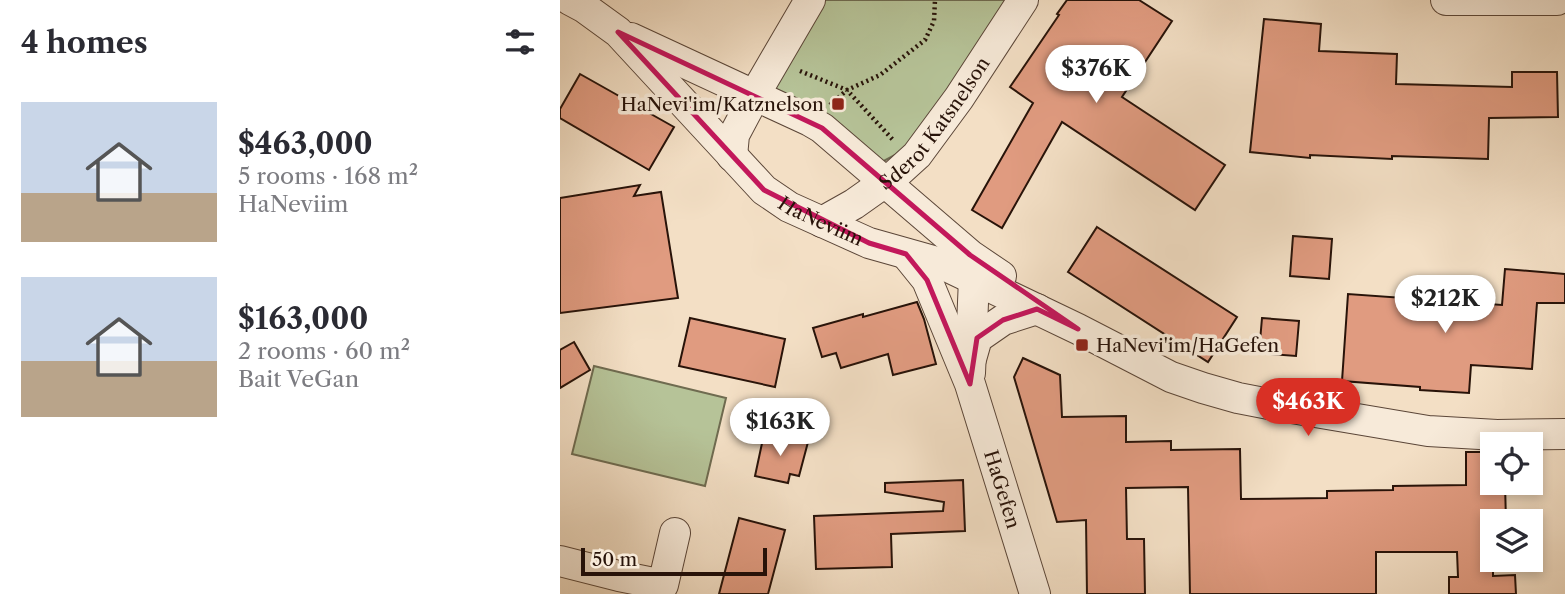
<!DOCTYPE html>
<meta charset="utf-8">
<style>
body{margin:0;font-family:"Libre Caslon Text",serif;background:#f7f7f7;color:#2b2b33;height:100vh;display:flex;flex-direction:column;font-size:26px;white-space:nowrap}
*{box-sizing:border-box;margin:0}
p{font-size:23px;color:#7c7c81}
.icon{flex:none;width:38px;height:38px;fill:none;stroke:currentColor;stroke-width:2;stroke-linecap:round;stroke-linejoin:round}
.map{position:relative;flex:1;overflow:hidden}
.drawer{display:flex;flex-direction:column;background:#fff;width:560px}
.drawer>*{flex:none}
.tools{position:absolute;left:920px;top:432px;display:grid;gap:14px}
.tools a{display:grid;place-items:center;width:63px;height:63px;border-radius:0px;background:#fff;box-shadow:0 4px 10px #0003;font-size:35px}
.scale{position:absolute;left:21px;bottom:18px;width:186px;box-sizing:border-box;padding-left:7px;border:4px solid #281309;border-top:0;font-size:19px;line-height:24px;white-space:nowrap;color:#281309;-webkit-text-stroke:5px #f7ead9;paint-order:stroke}
.price{position:absolute;translate:-50% -60px;padding:0 16px;border-radius:24px;background:#fff;color:#222;font-size:23px;line-height:46px;filter:drop-shadow(0 2px 4px #0008)}
.price::after{content:'';position:absolute;left:50%;top:42px;width:21px;height:16px;margin-left:-10px;background:inherit;clip-path:polygon(0 0,100% 0,50% 100%)}
.price.active{background:#d93025;color:#fff}
ul{padding:0;list-style:none}
li{display:flex;align-items:center;gap:21px;height:175px;padding:0 21px}
li span{display:grid;place-items:center;flex:none;width:196px;height:140px;border-radius:0px;color:#555}
li>.icon{margin-inline-start:auto}
span .icon{width:84px;height:84px;fill:#fffc;stroke-width:1}
li b{font-size:30px}
h2{display:flex;justify-content:space-between;align-items:center;height:84px;padding:0 21px;font-size:30px}
main{display:flex;flex:1;min-height:0}
.map>svg:first-child{display:block}
.green{fill:#b6c398;stroke:#6f6b50;stroke-width:2}
.building{fill:#e09b80;stroke:#281309;stroke-width:2}
.lines{fill:none;stroke-linecap:round;stroke-linejoin:round}
.minor-casing{stroke:#5b4638;stroke-width:32}
.path{stroke:#281309;stroke-width:4.5;stroke-dasharray:2 3.5;stroke-linecap:butt}
.minor{stroke:#f7ead9;stroke-width:30}
.marked{fill:none;stroke:#c2185b;stroke-width:5;stroke-linejoin:round}
.poi-dot{fill:#8f2418;stroke:#f7ead9;stroke-width:2.5}
.labels{text-anchor:middle;dominant-baseline:central;stroke-width:7;stroke-linejoin:round;paint-order:stroke}
.poi-label{font-size:19px;fill:#281309;stroke:#f7ead9;text-anchor:end}
.street-label{font-size:19px;fill:#281309;stroke:#f7ead9}
</style>
<main>
<section class="drawer">
<h2>4 homes<svg class="icon" aria-label="filters" viewBox="0 0 24 24"><path d="M4 7h16M4 17h16"/><circle cx="9" cy="7" r="2"/><circle cx="15" cy="17" r="2"/></svg></h2>
<ul>
<li><span style="background:linear-gradient(#c9d6e8 65%,#b9a48a 0)"><svg class="icon" aria-label="home" viewBox="0 0 24 24"><path d="M3 11l9-7 9 7M6 9v11h12V9"/></svg></span><div><b>$463,000</b><p>5 rooms · 168 m²</p><p>HaNeviim</p></div></li>
<li><span style="background:linear-gradient(#c9d6e8 60%,#b9a48a 0)"><svg class="icon" aria-label="home" viewBox="0 0 24 24"><path d="M3 11l9-7 9 7M6 9v11h12V9"/></svg></span><div><b>$163,000</b><p>2 rooms · 60 m²</p><p>Bait VeGan</p></div></li>
</ul>
</section>
<div class="map">
<svg width="1005" height="594" viewBox="0 0 1005 594">
<rect width="100%" height="100%" fill="#f3dfc5"/>
<filter id="stains"><feTurbulence type="fractalNoise" baseFrequency=".00286" numOctaves="4"/><feColorMatrix values="0 0 0 0 .2 0 0 0 0 .09 0 0 0 0 .02 0 0 0 .5 -.17"/></filter>
<radialGradient id="worn" r=".72"><stop offset=".6" stop-color="#630" stop-opacity="0"/><stop offset="1" stop-color="#630" stop-opacity=".3"/></radialGradient>
<g class="green">
<path d="M 259,0 L 452,0 L 352,146 L 320,163 L 212,94 Z"/>
<path d="M 34,366 L 166,398 L 145,486 L 12,454 Z"/>
</g>
<g class="building">
<path d="M 507,0 L 579,0 L 612,21 L 562,97 L 665,165 L 635,210 L 502,122 L 442,228 L 412,210 L 473,103 L 450,87 L 499,15 L 497,14 Z"/>
<path d="M 704,19 L 761,24 L 759,51 L 837,54 L 836,84 L 952,87 L 952,72 L 997,72 L 998,117 L 929,118 L 928,159 L 832,156 L 832,159 L 750,155 L 750,158 L 690,152 Z"/>
<path d="M 20,74 L 114,127 L 89,170 L 0,118 L 0,109 Z"/>
<path d="M 80,185 L 74,196 L 101,192 L 118,298 L 0,313 L 0,198 Z"/>
<path d="M 537,227 L 677,317 L 648,362 L 508,272 Z"/>
<path d="M 733,236 L 772,239 L 769,279 L 730,276 Z"/>
<path d="M 945,269 L 1005,274 L 1005,303 L 977,303 L 972,369 L 911,365 L 909,393 L 860,390 L 860,387 L 782,381 L 788,294 L 942,305 Z"/>
<path d="M 357,302 L 364,319 L 376,364 L 333,375 L 328,354 L 281,368 L 276,353 L 262,357 L 253,328 L 303,314 L 303,317 Z"/>
<path d="M 130,318 L 225,339 L 215,387 L 119,366 Z"/>
<path d="M 702,318 L 739,321 L 736,356 L 699,353 Z"/>
<path d="M 14,342 L 30,370 L 0,388 L 0,350 Z"/>
<path d="M 463,358 L 500,375 L 502,417 L 566,416 L 566,442 L 611,441 L 611,450 L 680,449 L 681,499 L 767,498 L 767,491 L 833,490 L 833,486 L 906,485 L 906,452 L 933,452 L 933,483 L 945,483 L 946,522 L 933,522 L 933,576 L 955,575 L 956,594 L 889,594 L 889,577 L 898,577 L 897,552 L 816,552 L 816,594 L 630,594 L 628,487 L 566,488 L 567,539 L 584,539 L 585,594 L 527,594 L 526,520 L 497,522 L 454,377 Z"/>
<path d="M 204,434 L 248,442 L 239,476 L 230,474 L 228,483 L 195,476 Z"/>
<path d="M 403,480 L 405,531 L 331,534 L 332,567 L 256,569 L 254,516 L 383,511 L 384,502 L 325,492 L 325,483 Z"/>
<path d="M 179,518 L 225,530 L 208,594 L 159,594 Z"/>
</g>
<g class="lines">
<g class="minor-casing">
<g id="minor">
<path id="s1" d="M 10,0 L 25,8 L 58,32 L 204,190 L 229,207 L 309,243 L 380,263 L 518,329 L 611,377 L 643,388 L 678,398 L 714,405 L 868,431 L 937,435 L 1005,434"/>
<path d="M 886,0 L 997,0"/>
<path d="M 71,38 L 250,121 L 262,128 L 410,255 L 441,276"/>
<path d="M 172,156 L 174,135 L 201,84 L 250,0"/>
<path id="s2" d="M 262,222 L 294,204 L 335,175 L 357,155 L 399,98 L 463,0"/>
<path id="s3" d="M 346,254 L 367,280 L 410,384 L 475,594"/>
<path d="M 411,359 L 417,338 L 443,320 L 477,309"/>
<path d="M 410,373 L 414,279 L 411,262"/>
<path d="M 0,561 L 59,576 L 103,585 L 115,533"/>
</g>
</g>
<g class="path">
<path d="M 240,71 L 287,90 L 334,141"/>
<path d="M 270,105 L 287,90 L 320,75 L 365,40 L 374,21 L 375,0"/>
</g>
<use href="#minor" class="minor"/>
</g>
<path class="marked" d="M 58,32 L 262,128 L 410,255 L 518,329 L 477,309 L 443,320 L 417,338 L 410,384 L 367,280 L 346,254 L 309,243 L 204,190 Z"/>
<g class="poi-dot">
<rect x="271" y="97" width="14" height="14" rx="3.5"/>
<rect x="515" y="338" width="14" height="14" rx="3.5"/>
</g>
<g class="labels">
<g class="poi-label">
<text x="264" y="104">HaNevi'im/Katznelson</text>
<text x="536" y="345" text-anchor="start">HaNevi'im/HaGefen</text>
</g>
<g class="street-label">
<text stroke="none"><textPath href="#s2" startOffset="152">Sderot Katsnelson</textPath></text>
<text stroke="none"><textPath href="#s1" startOffset="338">HaNeviim</textPath></text>
<text stroke="none"><textPath href="#s3" startOffset="256">HaGefen</textPath></text>
</g>
</g>
<rect width="100%" height="100%" filter="url(#stains)"/>
<rect width="100%" height="100%" fill="url(#worn)"/>
</svg>
<div class="tools">
<a><svg class="icon" aria-label="locate" viewBox="0 0 24 24"><circle cx="12" cy="12" r="6"/><path d="M12 2v4M12 18v4M2 12h4M18 12h4"/></svg></a>
<a><svg class="icon" aria-label="layers" viewBox="0 0 24 24"><path d="M12 4l9 5-9 5-9-5zM3 14l9 5 9-5"/></svg></a>
</div>
<div class="scale">50 m</div>
<b class="price" style="left:536px;top:105px">$376K</b>
<b class="price" style="left:885px;top:335px">$212K</b>
<b class="price active" style="left:748px;top:438px">$463K</b>
<b class="price" style="left:220px;top:458px">$163K</b>
</div>
</main>
